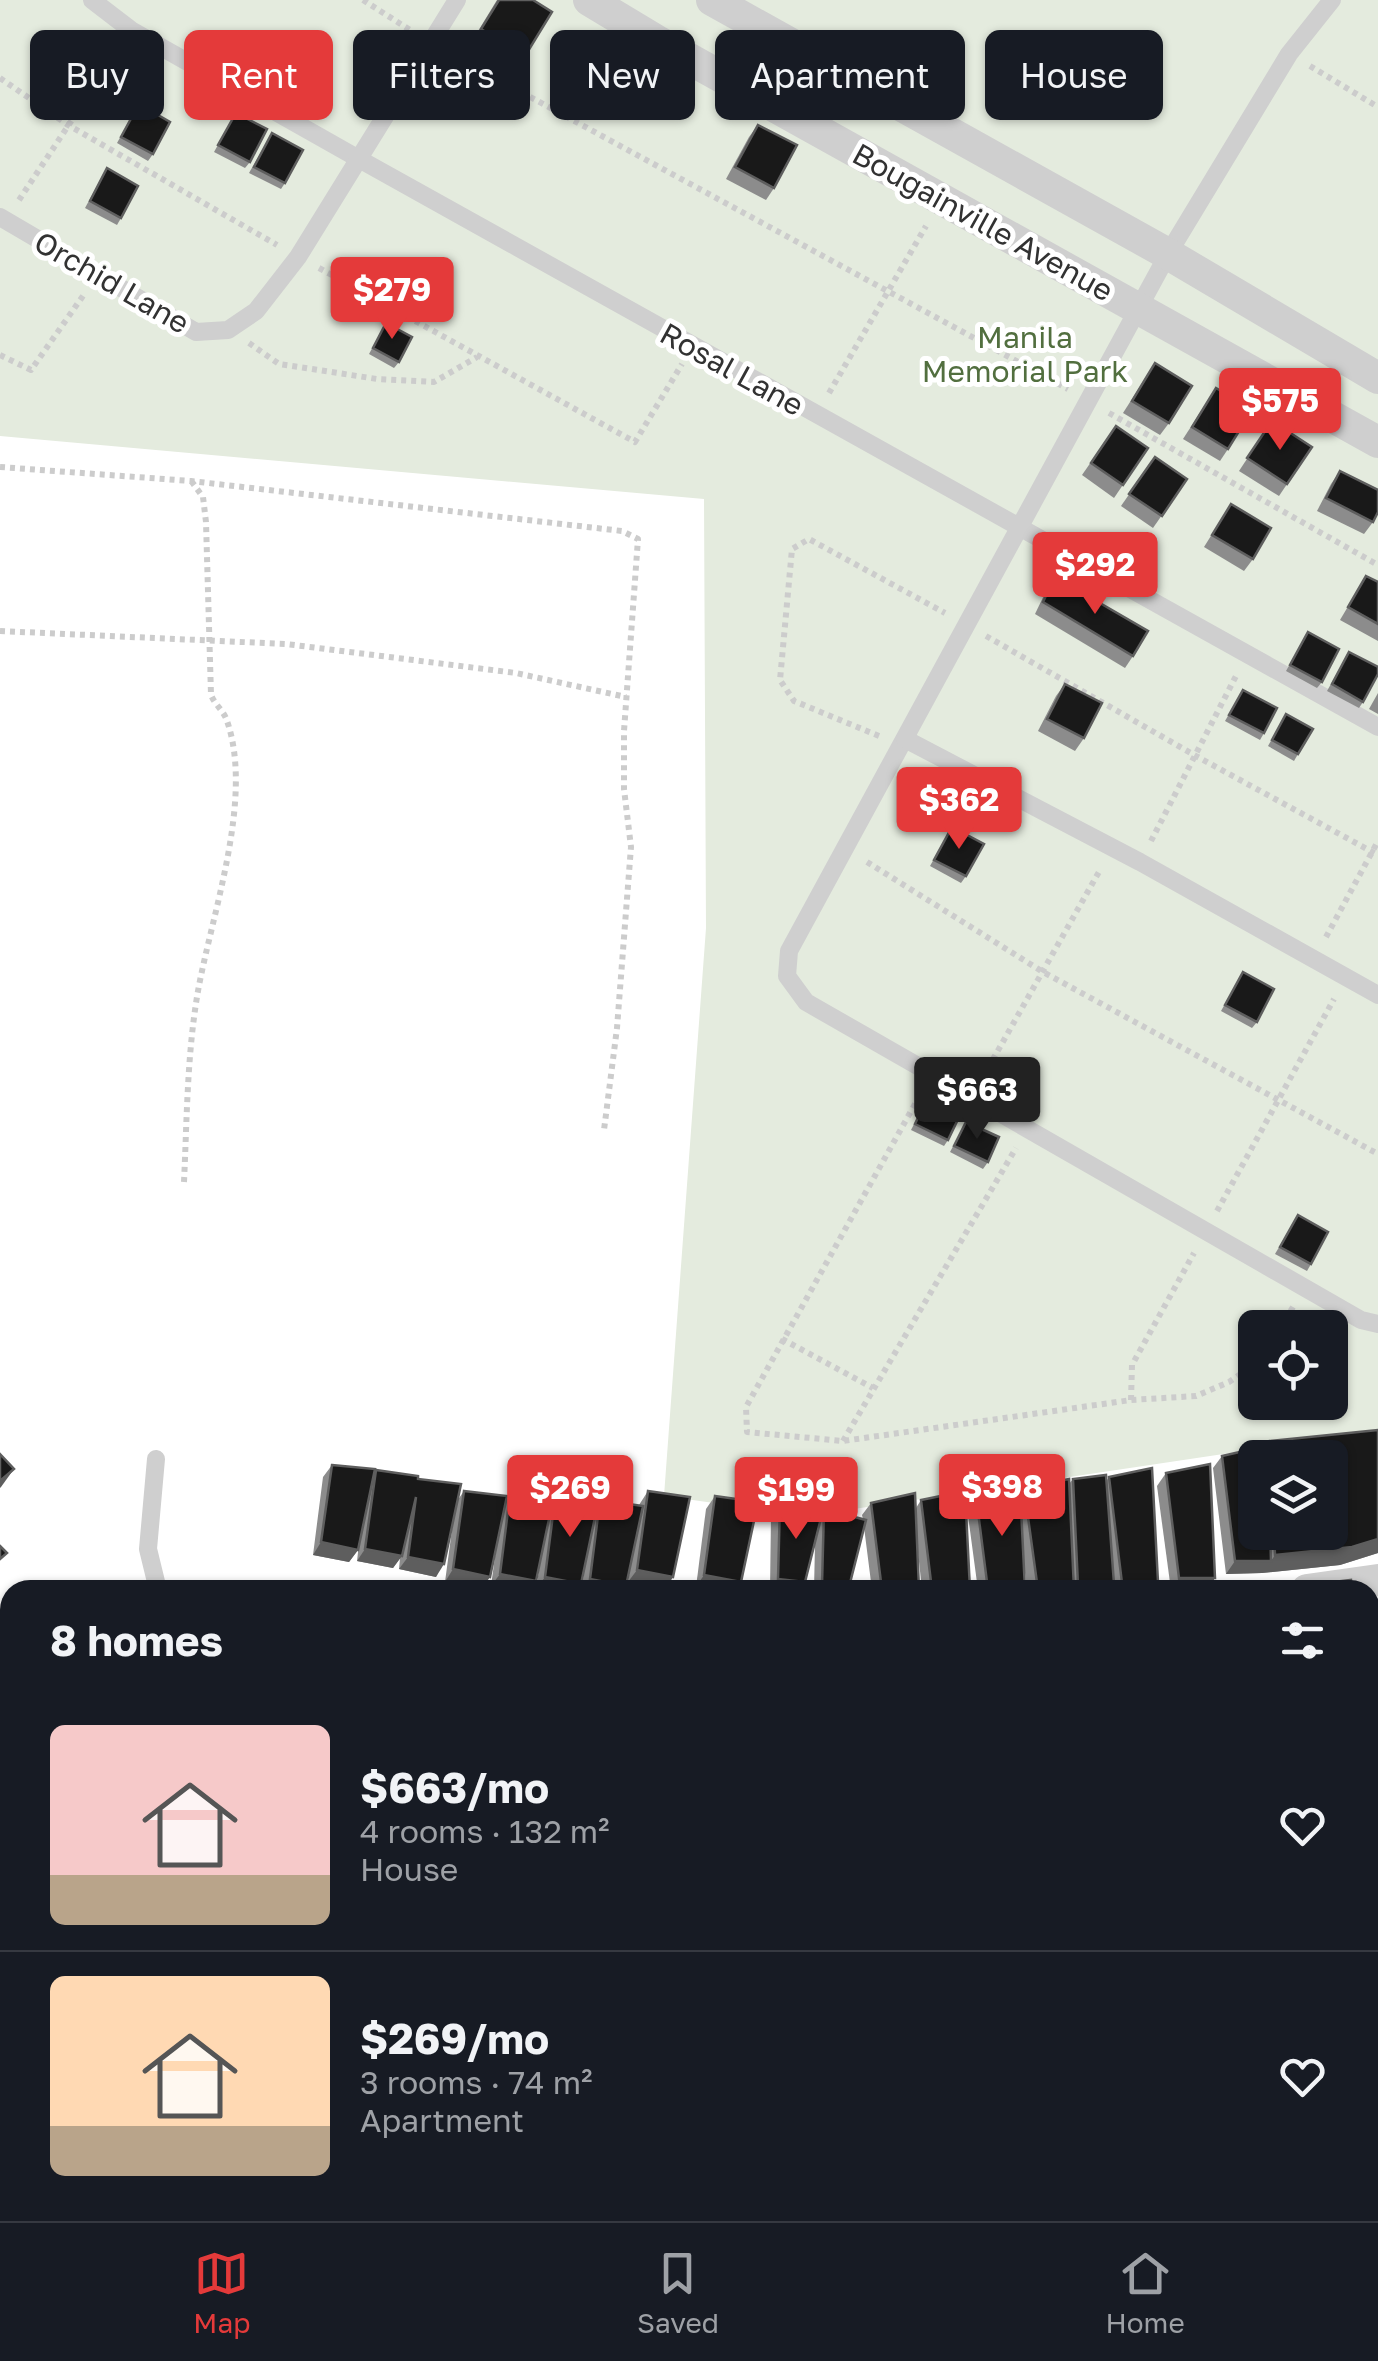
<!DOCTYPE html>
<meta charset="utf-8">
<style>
body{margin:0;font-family:"Golos Text",sans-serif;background:#242831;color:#f1f3f6;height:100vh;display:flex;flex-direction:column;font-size:38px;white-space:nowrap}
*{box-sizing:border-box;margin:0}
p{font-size:32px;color:#9ea1a6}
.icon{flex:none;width:55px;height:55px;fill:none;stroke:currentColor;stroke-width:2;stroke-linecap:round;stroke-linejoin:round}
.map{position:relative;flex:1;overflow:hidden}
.panel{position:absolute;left:0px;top:1580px;width:1380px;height:642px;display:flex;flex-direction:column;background:#171b24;border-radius:30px 30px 0 0;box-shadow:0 2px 8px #0004}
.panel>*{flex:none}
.guide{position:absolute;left:30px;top:30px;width:1320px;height:90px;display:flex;gap:20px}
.controls{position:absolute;left:1238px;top:1310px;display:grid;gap:20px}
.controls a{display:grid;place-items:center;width:110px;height:110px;border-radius:15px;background:#171b24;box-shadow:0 2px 8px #0004;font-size:50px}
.price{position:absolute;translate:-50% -85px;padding:0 22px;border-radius:10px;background:#e43a3a;color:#fff;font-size:32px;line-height:65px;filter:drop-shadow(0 2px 5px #0008)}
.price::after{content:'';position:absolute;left:50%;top:60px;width:30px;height:22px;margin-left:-15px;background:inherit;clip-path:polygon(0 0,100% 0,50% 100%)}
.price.on{background:#222;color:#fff}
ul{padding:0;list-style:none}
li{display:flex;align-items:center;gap:30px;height:250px;padding:0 50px}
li+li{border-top:2px solid #363941}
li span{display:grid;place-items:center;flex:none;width:280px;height:200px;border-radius:15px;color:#555}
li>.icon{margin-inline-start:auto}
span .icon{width:120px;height:120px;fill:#fffc;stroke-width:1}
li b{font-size:42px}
h2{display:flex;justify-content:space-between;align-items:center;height:120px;padding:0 50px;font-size:42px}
.pill{padding:0 35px;border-radius:15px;background:#171b24;box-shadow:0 2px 8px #0004;font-size:35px;line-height:90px}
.pill.on{background:#e43a3a;color:#fff}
.tabs{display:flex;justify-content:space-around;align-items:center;height:140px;border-top:2px solid #363941;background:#171b24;font-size:28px;color:#9ea1a6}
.tabs a{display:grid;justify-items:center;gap:5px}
.tabs .on{color:#e43a3a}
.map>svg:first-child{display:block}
.green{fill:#e4ebde;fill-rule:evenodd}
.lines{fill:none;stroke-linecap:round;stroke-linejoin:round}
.path{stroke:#ccc;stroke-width:6;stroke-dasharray:5 5;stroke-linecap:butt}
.lane{stroke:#cfcfcf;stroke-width:18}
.street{stroke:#cfcfcf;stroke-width:32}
.wall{fill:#8c8c8c;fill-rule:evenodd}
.shaded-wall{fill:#5e5e5e}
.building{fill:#191919;stroke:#5e5e5e;stroke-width:2.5}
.labels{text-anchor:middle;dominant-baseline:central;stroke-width:10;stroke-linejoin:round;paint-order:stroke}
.street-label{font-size:30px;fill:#323232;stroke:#fff}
.park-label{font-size:30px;fill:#526f3f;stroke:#fff}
</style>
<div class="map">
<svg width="1378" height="2221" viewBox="0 0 1378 2221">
<rect width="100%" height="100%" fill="#fff"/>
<path class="green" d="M 0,0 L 1378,0 L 1378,1431 L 807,1516 L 664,1496 L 706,928 L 704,499 L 0,436 ZM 1255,1328 L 1330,1328 L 1330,1402 L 1255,1402 Z"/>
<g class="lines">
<g class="path">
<path d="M 363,0 L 410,30"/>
<path d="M 451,54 L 1068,389"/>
<path d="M 1310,66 L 1378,107"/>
<path d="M 0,78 L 68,125 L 277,245"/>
<path d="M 19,200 L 117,52"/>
<path d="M 319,268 L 635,442 L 682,364"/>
<path d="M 249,343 L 279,364 L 377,379 L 434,382 L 477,357"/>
<path d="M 0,355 L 31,370 L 85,293"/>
<path d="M 829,393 L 926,226"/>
<path d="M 1109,413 L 1378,565"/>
<path d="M 0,467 L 191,481 L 622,531 L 638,539 L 624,731 L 624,789 L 631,847 L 617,1028 L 604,1130"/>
<path d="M 0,631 L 286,644 L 516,673 L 626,697"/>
<path d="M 986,636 L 1196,756 L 1378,855"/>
<path d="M 879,736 L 794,701 L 780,680 L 792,549 L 809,539 L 945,613"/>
<path d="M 1151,841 L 1237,674"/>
<path d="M 867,862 L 1043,972 L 1378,1154"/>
<path d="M 1326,937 L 1378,841"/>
<path d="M 983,1077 L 1100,870"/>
<path d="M 920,1095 L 746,1407 L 747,1432 L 843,1441 L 1131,1400 L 1196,1396 L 1229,1382 L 1255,1364"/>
<path d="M 184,1182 C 187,1118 187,1054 198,991 C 212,913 254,798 227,721 C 224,711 215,705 211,695 L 206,522 L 203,497 L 192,482"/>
<path d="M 1217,1211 L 1334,999"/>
<path d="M 1280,1328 L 1293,1307"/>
<path d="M 782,1339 L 873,1388"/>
<path d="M 1131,1400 L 1132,1365 L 1194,1253"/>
<path d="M 843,1441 L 1016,1148"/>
</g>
<g class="lane">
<path d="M 92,0 L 131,30 L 359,159 L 1378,727"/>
<path d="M 1332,0 L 1289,54 L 1168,254 L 789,951 L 787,976 L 806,1002 L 1361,1320 L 1378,1324"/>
<path d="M 0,217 L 196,332 L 228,330 L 256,311 L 298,257 L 457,0"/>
<path d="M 905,739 L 1140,862 L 1378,995"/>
<path d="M 156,1459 L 148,1549 L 158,1590"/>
</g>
<g class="street">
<path d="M 589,0 L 657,41 L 1378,442"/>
<path d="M 712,0 L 1168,254 L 1378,378"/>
<path d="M 1307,1590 L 1378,1580"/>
<path d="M 0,1836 L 10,1837"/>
<path d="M 1370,1872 L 1378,1872"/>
<path d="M 432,2212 L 432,2221"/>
</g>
</g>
<g class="wall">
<path d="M 497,0 L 533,0 L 525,56 L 517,68 L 472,41 Z"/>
<path d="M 139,104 L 153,154 L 148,161 L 117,143 Z"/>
<path d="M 236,113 L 250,162 L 245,168 L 214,152 Z"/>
<path d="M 758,125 L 774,188 L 766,200 L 726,179 L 749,137 Z"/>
<path d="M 272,133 L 285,183 L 281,189 L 249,173 Z"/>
<path d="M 107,168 L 121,218 L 117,225 L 85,208 Z"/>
<path d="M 386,323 L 399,362 L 394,368 L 369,354 Z"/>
<path d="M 1155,363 L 1169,423 L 1160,435 L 1123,413 Z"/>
<path d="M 1216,388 L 1228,449 L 1220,461 L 1183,439 Z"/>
<path d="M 1272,421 L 1312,447 L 1279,496 L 1239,471 Z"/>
<path d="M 1116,426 L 1148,448 L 1114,498 L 1082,475 Z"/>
<path d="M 1155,457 L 1187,479 L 1153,528 L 1121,506 Z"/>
<path d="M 1340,471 L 1373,522 L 1364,534 L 1317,511 L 1331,484 Z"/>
<path d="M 1231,504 L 1253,559 L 1244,571 L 1204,547 Z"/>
<path d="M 1366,576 L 1378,582 L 1378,641 L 1340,620 Z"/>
<path d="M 1055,577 L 1133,656 L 1125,668 L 1035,614 L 1047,589 Z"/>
<path d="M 1308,632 L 1322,682 L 1317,688 L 1286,671 Z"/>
<path d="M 1349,652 L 1363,702 L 1359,708 L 1327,691 Z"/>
<path d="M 1065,684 L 1084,738 L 1075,751 L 1038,731 L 1056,696 Z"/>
<path d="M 1243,690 L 1264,733 L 1260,740 L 1225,721 Z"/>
<path d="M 1378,693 L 1378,714 L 1369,709 Z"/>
<path d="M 1286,714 L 1298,754 L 1294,761 L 1268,746 Z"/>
<path d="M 952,827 L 966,876 L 961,883 L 930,866 Z"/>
<path d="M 1243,972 L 1257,1022 L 1252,1028 L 1221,1011 Z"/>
<path d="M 927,1099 L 948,1140 L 944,1146 L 911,1130 Z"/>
<path d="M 966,1122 L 988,1162 L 983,1169 L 950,1152 Z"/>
<path d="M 1298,1215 L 1311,1264 L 1307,1271 L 1275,1254 Z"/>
<path d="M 1378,1430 L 1378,1553 L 1340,1565 L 1262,1573 L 1226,1574 L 1213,1468 L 1222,1456 L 1266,1446 L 1270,1441 ZM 1255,1458 L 1330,1458 L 1330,1532 L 1255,1532 Z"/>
<path d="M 332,1465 L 374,1474 L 376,1470 L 418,1479 L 457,1501 L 464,1491 L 505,1503 L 510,1495 L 552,1502 L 555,1499 L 597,1504 L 600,1500 L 639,1505 L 648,1491 L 673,1577 L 665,1589 L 628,1582 L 630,1569 L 624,1590 L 582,1590 L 584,1571 L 536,1589 L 540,1564 L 491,1586 L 497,1542 L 490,1577 L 481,1589 L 445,1582 L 453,1522 L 436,1577 L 399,1569 L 400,1558 L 393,1568 L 357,1561 L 359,1544 L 358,1550 L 349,1562 L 313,1555 L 323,1477 Z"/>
<path d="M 1166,1473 L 1215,1578 L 1207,1590 L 1171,1590 L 1157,1486 Z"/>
<path d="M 1109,1477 L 1152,1590 L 1112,1590 L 1112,1587 L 1110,1590 L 1027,1590 L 1024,1564 L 1025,1590 L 978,1590 L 967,1508 L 976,1496 L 1021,1493 L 1024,1488 L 1069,1484 L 1073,1479 L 1107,1480 Z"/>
<path d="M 715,1496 L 741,1582 L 735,1590 L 710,1590 L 696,1587 L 706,1509 Z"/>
<path d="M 921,1500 L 970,1590 L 922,1590 L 918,1552 L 919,1590 L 872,1590 L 864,1527 L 847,1590 L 814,1590 L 815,1544 L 805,1582 L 799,1590 L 770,1590 L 771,1516 L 780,1503 L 821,1513 L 824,1509 L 863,1519 L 862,1515 L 871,1503 L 916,1508 Z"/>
<path d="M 1378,1604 L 1378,1704 L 1376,1705 L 1378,1716 L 1378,1812 L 1375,1816 L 1370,1817 L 1370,1605 Z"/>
<path d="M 10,2212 L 167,2212 L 167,2221 L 0,2221 Z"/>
<path d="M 222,2212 L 430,2212 L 429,2221 L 216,2221 Z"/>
<path d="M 484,2212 L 591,2212 L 591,2221 L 483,2221 Z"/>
<rect x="595" y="2212" width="107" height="9"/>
<path d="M 873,2212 L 972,2212 L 972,2221 L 867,2221 Z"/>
<rect x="1016" y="2212" width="227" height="9"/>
<path d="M 1295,2212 L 1370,2212 L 1378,2221 L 1292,2221 L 1292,2216 Z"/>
</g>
<g class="shaded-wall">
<path d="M 14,1469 L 1,1487 L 0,1488 L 0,1481 Z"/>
<path d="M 1378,1539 L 1378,1553 L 1340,1565 L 1262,1573 L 1226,1574 L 1235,1561 L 1271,1561 L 1275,1555 Z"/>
<path d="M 321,1542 L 358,1550 L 349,1562 L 313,1555 Z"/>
<path d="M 365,1549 L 402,1556 L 393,1568 L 357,1561 Z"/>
<path d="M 408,1557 L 444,1564 L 436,1577 L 399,1569 Z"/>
<path d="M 453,1569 L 490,1577 L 481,1589 L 445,1582 Z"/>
<path d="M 637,1570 L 673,1577 L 665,1589 L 628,1582 Z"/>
<path d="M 500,1574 L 536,1581 L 530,1590 L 511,1590 L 491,1586 Z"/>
<path d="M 704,1575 L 741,1582 L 735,1590 L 710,1590 L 696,1587 Z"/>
<path d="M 545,1577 L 581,1584 L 577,1590 L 536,1589 Z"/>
<path d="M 1179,1578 L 1215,1578 L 1207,1590 L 1171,1590 Z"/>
<path d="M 590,1579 L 626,1586 L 624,1590 L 582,1590 Z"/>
<path d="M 778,1579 L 805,1582 L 799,1590 L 771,1590 Z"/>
<path d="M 1158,1582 L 1152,1590 L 1117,1590 L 1122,1583 Z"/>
<path d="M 1114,1584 L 1110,1590 L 1074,1590 L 1078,1585 Z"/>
<path d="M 822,1585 L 849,1587 L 847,1590 L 819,1590 Z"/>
<path d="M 1378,1799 L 1378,1812 L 1375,1816 L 1370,1817 L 1370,1800 Z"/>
<path d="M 0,1904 L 10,1904 L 10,1923 L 0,1922 Z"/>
<path d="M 1370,1965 L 1378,1966 L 1378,1984 L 1370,1984 Z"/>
<rect x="0" y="1978" width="10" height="19"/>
<rect x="1370" y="2034" width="8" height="18"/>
<path d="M 0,2055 L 10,2056 L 10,2069 L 0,2068 Z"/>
<path d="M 0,2137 L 10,2138 L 10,2157 L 0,2156 Z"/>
<path d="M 0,2215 L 54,2219 L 53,2221 L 0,2221 Z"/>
</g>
<g class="building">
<path d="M 499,0 L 533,0 L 552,12 L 525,56 L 481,29 Z"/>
<path d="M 139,104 L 170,122 L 153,154 L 121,137 Z"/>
<path d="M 236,113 L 267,129 L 250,162 L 218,145 Z"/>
<path d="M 758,125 L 797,145 L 774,188 L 735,167 Z"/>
<path d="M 272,133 L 303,150 L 285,183 L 254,167 Z"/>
<path d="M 107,168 L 138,186 L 121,218 L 90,201 Z"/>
<path d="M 386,323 L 412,337 L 399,362 L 373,348 Z"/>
<path d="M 1155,363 L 1192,386 L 1169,423 L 1132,401 Z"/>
<path d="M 1216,388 L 1252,410 L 1228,449 L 1192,427 Z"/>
<path d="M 1272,421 L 1312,447 L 1287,484 L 1247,458 Z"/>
<path d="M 1116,426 L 1148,448 L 1123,485 L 1091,463 Z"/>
<path d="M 1155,457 L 1187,479 L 1162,516 L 1129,494 Z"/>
<path d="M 1340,471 L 1378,490 L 1378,512 L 1373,522 L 1326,498 Z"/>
<path d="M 1231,504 L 1271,528 L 1253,559 L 1212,535 Z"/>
<path d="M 1366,576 L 1378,582 L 1378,624 L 1348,607 Z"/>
<path d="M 1055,577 L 1148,631 L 1133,656 L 1043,602 Z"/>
<path d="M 1308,632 L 1339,649 L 1322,682 L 1290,665 Z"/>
<path d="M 1349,652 L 1378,667 L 1378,674 L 1363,702 L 1332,684 Z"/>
<path d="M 1065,684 L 1102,703 L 1084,738 L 1047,719 Z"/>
<path d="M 1243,690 L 1277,708 L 1264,733 L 1229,715 Z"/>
<path d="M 1286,714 L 1313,729 L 1298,754 L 1272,740 Z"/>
<path d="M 952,827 L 984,844 L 966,876 L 934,860 Z"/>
<path d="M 1243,972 L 1274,989 L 1257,1022 L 1225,1005 Z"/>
<path d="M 927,1099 L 960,1115 L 948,1140 L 915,1124 Z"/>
<path d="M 966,1122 L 999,1137 L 988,1162 L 954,1146 Z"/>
<path d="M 1298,1215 L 1328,1232 L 1311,1264 L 1280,1247 Z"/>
<path d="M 1378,1430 L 1378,1539 L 1352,1547 L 1275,1555 L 1274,1532 L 1330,1532 L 1330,1458 L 1270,1458 L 1270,1441 Z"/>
<path d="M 1266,1446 L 1266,1458 L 1255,1458 L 1255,1532 L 1270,1532 L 1271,1561 L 1235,1561 L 1222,1456 Z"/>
<path d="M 0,1454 L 14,1469 L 0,1481 Z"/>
<path d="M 1210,1464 L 1215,1578 L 1179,1578 L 1166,1473 Z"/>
<path d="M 332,1465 L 375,1469 L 358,1550 L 321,1542 Z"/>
<path d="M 1152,1468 L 1158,1582 L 1122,1583 L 1109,1477 Z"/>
<path d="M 376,1470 L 418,1476 L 418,1479 L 461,1484 L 444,1564 L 408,1557 L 416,1497 L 402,1556 L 365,1549 Z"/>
<path d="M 1106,1475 L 1114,1584 L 1078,1585 L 1073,1479 Z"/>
<path d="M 1069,1479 L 1074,1590 L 1038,1590 L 1024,1488 Z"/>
<path d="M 1020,1487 L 1025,1590 L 988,1590 L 976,1496 Z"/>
<path d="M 464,1491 L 507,1496 L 490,1577 L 453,1569 Z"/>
<path d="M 648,1491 L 690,1497 L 673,1577 L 637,1570 Z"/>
<path d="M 965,1491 L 970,1590 L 932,1590 L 921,1500 Z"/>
<path d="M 915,1493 L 919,1590 L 882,1590 L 871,1503 Z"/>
<path d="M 510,1495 L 553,1500 L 536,1581 L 500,1574 Z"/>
<path d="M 715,1496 L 758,1502 L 741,1582 L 704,1575 Z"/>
<path d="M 555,1499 L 598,1503 L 581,1584 L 545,1577 Z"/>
<path d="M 600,1500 L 643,1506 L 626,1586 L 590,1579 Z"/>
<path d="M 780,1503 L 822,1514 L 805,1582 L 778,1579 Z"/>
<path d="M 824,1509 L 866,1520 L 849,1587 L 822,1585 Z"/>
<path d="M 0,1546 L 7,1553 L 0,1559 Z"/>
<path d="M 1351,1580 L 1352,1590 L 1292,1590 L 1292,1587 Z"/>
<path d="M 1378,1604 L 1378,1693 L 1374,1694 L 1370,1670 L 1370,1605 Z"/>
<path d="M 1375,1696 L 1378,1720 L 1378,1799 L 1370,1800 L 1370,1697 Z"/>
<rect x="0" y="1837" width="10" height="67"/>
<path d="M 1370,1891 L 1378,1891 L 1378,1966 L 1370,1965 Z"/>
<rect x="0" y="1915" width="10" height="63"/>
<rect x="1370" y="1973" width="8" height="61"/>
<path d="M 0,1994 L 10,1995 L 10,2056 L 0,2055 Z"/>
<path d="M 1370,2044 L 1378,2044 L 1377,2178 L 1370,2178 Z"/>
<path d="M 0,2062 L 10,2063 L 10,2138 L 0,2137 Z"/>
<path d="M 0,2144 L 10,2145 L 10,2212 L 55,2212 L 54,2219 L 0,2215 Z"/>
<path d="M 1370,2199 L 1378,2200 L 1378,2221 L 1305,2221 L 1305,2212 L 1370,2212 Z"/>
<path d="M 63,2212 L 167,2212 L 167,2221 L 62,2221 Z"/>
<rect x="226" y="2212" width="113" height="9"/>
<path d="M 343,2212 L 430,2212 L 429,2221 L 343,2221 Z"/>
<path d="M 496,2212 L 591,2212 L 591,2221 L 495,2221 Z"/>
<rect x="607" y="2212" width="95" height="9"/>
<rect x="787" y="2212" width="73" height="9"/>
<rect x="879" y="2212" width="93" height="9"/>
<rect x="1028" y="2212" width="100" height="9"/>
<rect x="1139" y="2212" width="104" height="9"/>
</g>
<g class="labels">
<g class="street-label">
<text transform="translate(983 222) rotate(29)">Bougainville Avenue</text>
<text transform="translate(112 282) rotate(30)">Orchid Lane</text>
<text transform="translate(732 369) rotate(29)">Rosal Lane</text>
</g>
<g class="park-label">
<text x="1025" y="337">Manila<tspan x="1025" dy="34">Memorial Park</tspan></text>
</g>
</g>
</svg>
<div class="controls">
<a><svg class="icon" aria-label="locate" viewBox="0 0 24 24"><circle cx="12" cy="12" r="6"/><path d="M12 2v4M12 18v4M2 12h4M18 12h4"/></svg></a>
<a><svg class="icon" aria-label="layers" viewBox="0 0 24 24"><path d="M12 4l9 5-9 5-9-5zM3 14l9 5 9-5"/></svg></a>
</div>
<b class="price" style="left:392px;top:342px">$279</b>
<b class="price" style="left:1280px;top:453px">$575</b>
<b class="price" style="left:1095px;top:617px">$292</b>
<b class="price" style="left:959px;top:852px">$362</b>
<b class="price on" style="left:977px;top:1142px">$663</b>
<b class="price" style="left:1002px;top:1539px">$398</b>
<b class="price" style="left:570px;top:1540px">$269</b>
<b class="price" style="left:796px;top:1542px">$199</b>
<div class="guide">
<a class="pill">Buy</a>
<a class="pill on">Rent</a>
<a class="pill">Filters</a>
<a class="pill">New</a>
<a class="pill">Apartment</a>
<a class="pill">House</a>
</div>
<section class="panel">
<h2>8 homes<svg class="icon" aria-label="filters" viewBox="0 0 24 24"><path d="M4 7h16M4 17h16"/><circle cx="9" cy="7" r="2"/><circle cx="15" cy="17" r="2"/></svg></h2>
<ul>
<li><span style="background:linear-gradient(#f6c9c9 75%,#b9a48a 0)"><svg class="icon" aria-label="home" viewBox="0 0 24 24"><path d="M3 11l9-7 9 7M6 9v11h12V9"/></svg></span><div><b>$663/mo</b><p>4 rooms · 132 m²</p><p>House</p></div><svg class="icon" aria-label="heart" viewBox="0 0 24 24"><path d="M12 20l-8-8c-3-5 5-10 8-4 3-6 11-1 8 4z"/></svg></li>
<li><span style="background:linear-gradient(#ffd9b3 75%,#b9a48a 0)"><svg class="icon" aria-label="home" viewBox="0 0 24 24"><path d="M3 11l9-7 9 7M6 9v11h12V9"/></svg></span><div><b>$269/mo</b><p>3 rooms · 74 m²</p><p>Apartment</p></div><svg class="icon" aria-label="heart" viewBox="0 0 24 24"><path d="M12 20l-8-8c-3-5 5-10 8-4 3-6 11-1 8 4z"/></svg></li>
</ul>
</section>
</div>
<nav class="tabs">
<a class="on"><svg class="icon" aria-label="map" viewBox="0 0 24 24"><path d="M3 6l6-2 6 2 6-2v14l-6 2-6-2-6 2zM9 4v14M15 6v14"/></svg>Map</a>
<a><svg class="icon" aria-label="saved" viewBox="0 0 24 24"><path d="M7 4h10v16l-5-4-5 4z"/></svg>Saved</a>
<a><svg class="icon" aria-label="home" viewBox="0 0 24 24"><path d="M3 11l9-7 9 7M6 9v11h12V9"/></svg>Home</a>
</nav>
